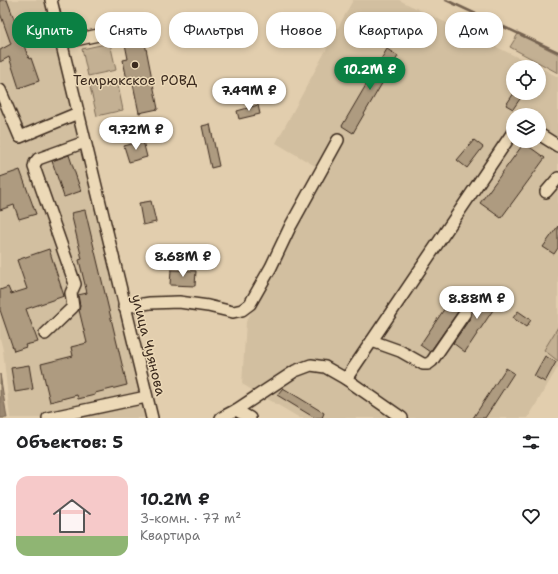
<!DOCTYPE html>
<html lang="ru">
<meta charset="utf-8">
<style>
body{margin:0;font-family:"Shantell Sans",sans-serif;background:#f2f2f2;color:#202124;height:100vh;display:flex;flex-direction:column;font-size:15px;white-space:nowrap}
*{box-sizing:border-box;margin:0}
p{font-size:13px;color:#757577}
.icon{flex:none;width:22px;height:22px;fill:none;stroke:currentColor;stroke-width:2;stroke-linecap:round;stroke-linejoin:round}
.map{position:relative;height:418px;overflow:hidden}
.drawer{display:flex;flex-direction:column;background:#fff;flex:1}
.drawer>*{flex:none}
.guide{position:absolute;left:12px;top:12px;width:534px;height:36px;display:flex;gap:8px}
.fabs{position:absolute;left:506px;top:60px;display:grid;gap:8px}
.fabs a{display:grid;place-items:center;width:40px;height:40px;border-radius:50%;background:#fff;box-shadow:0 2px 6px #0003;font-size:20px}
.price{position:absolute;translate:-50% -34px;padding:0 9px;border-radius:14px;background:#fff;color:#222;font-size:13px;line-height:26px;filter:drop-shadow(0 1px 2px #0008)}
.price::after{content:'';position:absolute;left:50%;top:24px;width:12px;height:9px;margin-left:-6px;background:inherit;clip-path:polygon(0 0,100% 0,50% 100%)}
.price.active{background:#0b8043;color:#fff}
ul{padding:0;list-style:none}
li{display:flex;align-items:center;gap:12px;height:100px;padding:0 16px}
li+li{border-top:1px solid #e0e0e0}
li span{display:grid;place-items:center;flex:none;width:112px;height:80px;border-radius:12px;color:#555}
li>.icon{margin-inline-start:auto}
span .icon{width:48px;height:48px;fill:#fffc;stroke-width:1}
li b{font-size:17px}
h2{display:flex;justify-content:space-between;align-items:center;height:48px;padding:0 16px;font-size:17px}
.chip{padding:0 14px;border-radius:16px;background:#fff;box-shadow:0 2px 6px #0003;font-size:14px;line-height:36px}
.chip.active{background:#0b8043;color:#fff}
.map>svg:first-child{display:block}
.built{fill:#d2bfa0;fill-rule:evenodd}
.green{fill:#c3b093;stroke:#7f6d58}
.water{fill:#9b8871;stroke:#756250}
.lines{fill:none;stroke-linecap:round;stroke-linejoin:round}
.stream{stroke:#756250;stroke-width:2.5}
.building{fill:#ae9b80;stroke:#3b2a1e}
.minor-casing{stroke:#3b2a1e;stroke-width:14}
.minor{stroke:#ecd9b7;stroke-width:11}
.poi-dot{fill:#3b2a1e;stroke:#ecd9b7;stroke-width:1.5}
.labels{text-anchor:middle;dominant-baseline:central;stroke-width:3;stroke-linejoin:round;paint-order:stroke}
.poi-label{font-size:14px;fill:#3b2a1e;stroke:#ecd9b7}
.street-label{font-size:14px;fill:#3b2a1e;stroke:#ecd9b7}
</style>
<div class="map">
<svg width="558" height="418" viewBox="0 0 558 418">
<rect width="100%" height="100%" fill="#e2ceae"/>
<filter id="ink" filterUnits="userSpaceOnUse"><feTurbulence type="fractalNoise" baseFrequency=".025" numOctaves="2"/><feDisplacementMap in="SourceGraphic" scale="8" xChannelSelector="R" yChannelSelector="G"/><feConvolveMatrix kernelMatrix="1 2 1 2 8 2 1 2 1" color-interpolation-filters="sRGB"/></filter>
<g filter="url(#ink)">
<g class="built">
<path d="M 0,0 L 44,0 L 102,233 L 145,418 L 10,418 L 3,350 L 0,338 Z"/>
<path d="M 353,0 L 399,0 L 538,67 L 513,67 L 513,93 L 539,93 L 539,67 L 558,77 L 558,367 L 528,418 L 300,418 L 242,384 L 246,322 L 327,173 L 276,143 ZM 513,115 L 539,115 L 539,141 L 513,141 Z"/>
</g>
<g class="green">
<path d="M 518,34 L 558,54 L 558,73 L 510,47 Z"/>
<path d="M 110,43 L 116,70 L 88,76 L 82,49 Z"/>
<path d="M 117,81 L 123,110 L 97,116 L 90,87 Z"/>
<path d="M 558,327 L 558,361 L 544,350 Z"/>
</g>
<path class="water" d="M 0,374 L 7,418 L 0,418 Z"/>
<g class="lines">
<path class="stream" d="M 446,0 L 558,52"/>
</g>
<g class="building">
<path d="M 0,0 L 7,0 L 29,59 L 31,58 L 39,81 L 19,88 L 9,57 L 0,62 L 0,50 L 11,44 L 0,13 Z"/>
<path d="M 142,28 L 158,109 L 139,113 L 133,84 L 128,85 L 123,60 L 128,59 L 123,34 L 124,32 Z"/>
<path d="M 387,49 L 398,56 L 353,133 L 342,126 Z"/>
<path d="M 514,93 L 524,93 L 513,109 L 506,105 Z"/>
<path d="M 258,105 L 260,114 L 239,119 L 237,111 Z"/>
<path d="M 210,124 L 219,166 L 211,168 L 202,126 Z"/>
<path d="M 474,140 L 483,147 L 467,168 L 457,160 Z"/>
<path d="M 143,141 L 147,157 L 129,162 L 124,146 Z"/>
<path d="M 524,143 L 545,158 L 501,218 L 480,203 Z"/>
<path d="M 69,155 L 81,191 L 64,197 L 52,161 Z"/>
<path d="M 20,170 L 36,214 L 19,219 L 14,205 L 0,210 L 0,177 Z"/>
<path d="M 151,201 L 156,222 L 143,225 L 139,203 Z"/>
<path d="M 85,210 L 127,385 L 95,393 L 95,395 L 78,399 L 77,395 L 50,402 L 41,364 L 73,356 L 71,347 L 87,343 L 79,310 L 80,306 L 78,295 L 87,293 L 79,260 L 82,259 L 71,213 Z"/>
<path d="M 558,226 L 558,248 L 554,254 L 543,247 Z"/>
<path d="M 49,249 L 64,296 L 26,309 L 38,342 L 25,345 L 26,347 L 14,351 L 0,310 L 0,290 L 8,287 L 11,294 L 27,289 L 17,260 Z"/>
<path d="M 171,270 L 196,271 L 195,286 L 170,285 Z"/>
<path d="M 487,289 L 501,298 L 465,352 L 453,343 L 471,317 L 472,312 Z"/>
<path d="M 449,302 L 460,309 L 430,352 L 420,345 Z"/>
<path d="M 518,311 L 531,320 L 526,327 L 513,318 Z"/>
<path d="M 545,356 L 556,362 L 545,382 L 534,376 Z"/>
<path d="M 29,365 L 33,389 L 15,392 L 11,368 Z"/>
<path d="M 506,368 L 514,373 L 485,418 L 473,418 Z"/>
<path d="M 283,388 L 324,413 L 322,418 L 315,418 L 277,395 Z"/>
</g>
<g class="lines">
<g class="minor-casing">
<g id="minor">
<path d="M 51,0 L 152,418"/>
<path d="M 61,43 L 117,31"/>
<path d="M 0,90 L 20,137 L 78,113"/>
<path d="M 539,134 L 558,146"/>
<path d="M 546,192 L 558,178"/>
<path d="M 124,307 L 150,303 L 179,302 L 208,306 L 233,312 L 242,310 L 250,304 L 271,267 L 290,227 L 338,140"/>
<path d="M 45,334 L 73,307 L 71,293 L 75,284 L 34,167 L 35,163 L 38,159 L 85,142"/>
<path d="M 372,341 L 400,351 L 423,364 L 428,364 L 432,361 L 465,313"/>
<path d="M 346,379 L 513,132"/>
<path d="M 236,410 L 295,371 L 311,365 L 325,367 L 346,379 L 402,418"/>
<path d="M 48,418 L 146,397"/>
<path d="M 221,418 L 236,410 L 250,418"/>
</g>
</g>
<use href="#minor" class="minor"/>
</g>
</g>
<circle class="poi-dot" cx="135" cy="65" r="4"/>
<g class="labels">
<g class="poi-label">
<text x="135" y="80">Темрюкское РОВД</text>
</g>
<g class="street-label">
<text transform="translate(149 345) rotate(76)">улица Чуянова</text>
</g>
</g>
</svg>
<div class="fabs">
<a><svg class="icon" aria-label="locate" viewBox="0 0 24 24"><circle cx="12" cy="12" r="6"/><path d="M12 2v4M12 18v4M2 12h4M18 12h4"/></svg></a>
<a><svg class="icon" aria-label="layers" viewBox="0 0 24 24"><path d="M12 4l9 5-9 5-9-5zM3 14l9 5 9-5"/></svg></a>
</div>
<b class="price active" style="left:370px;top:91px">10.2M ₽</b>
<b class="price" style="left:249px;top:112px">7.49M ₽</b>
<b class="price" style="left:136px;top:151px">9.72M ₽</b>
<b class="price" style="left:183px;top:278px">8.68M ₽</b>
<b class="price" style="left:477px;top:320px">8.88M ₽</b>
<div class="guide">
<a class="chip active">Купить</a>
<a class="chip">Снять</a>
<a class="chip">Фильтры</a>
<a class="chip">Новое</a>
<a class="chip">Квартира</a>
<a class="chip">Дом</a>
</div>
</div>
<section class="drawer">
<h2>Объектов: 5<svg class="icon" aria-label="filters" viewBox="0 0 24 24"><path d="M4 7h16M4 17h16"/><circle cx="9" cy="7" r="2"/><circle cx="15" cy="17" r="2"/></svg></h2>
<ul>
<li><span style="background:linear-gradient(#f6c9c9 75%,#8fb573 0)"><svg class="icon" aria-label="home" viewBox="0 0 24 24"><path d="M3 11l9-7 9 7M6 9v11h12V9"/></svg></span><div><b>10.2M ₽</b><p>3-комн. · 77 m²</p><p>Квартира</p></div><svg class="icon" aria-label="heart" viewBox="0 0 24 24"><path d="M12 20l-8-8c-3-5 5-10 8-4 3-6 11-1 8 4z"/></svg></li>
</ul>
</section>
